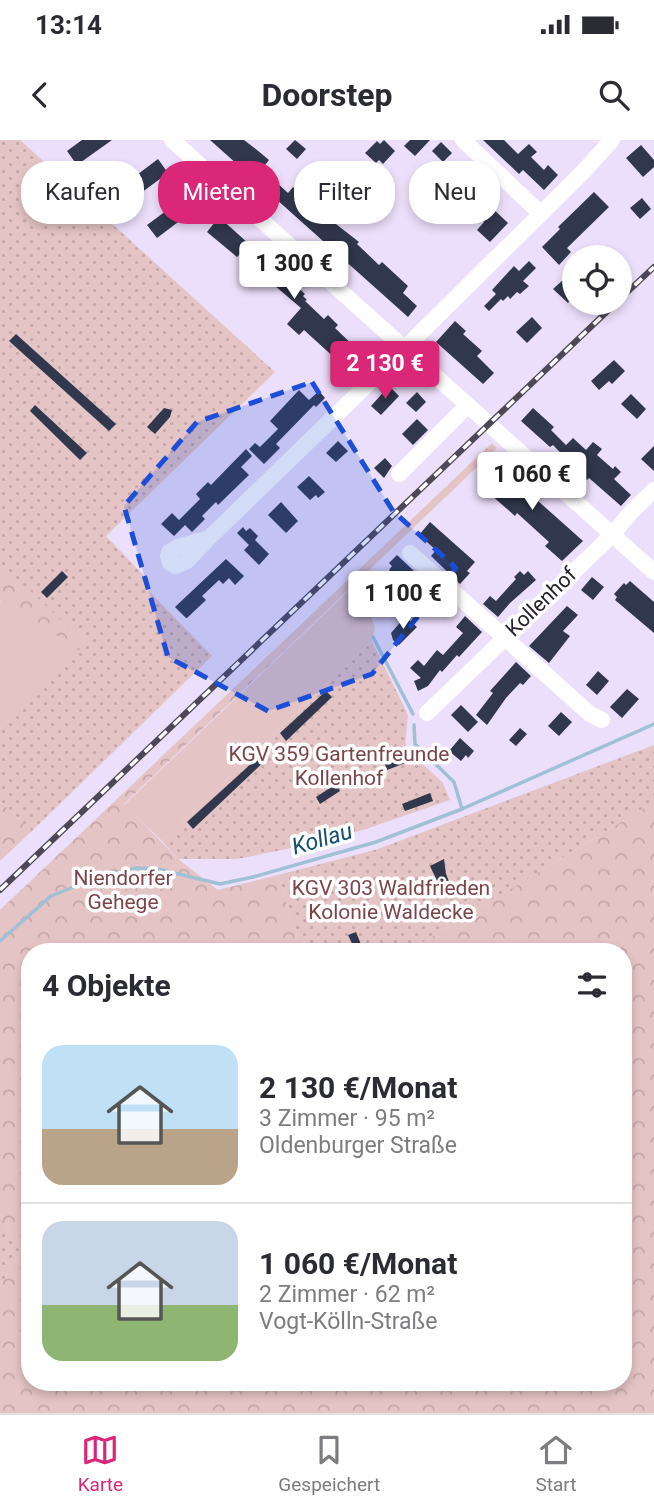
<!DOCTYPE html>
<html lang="de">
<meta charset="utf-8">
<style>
body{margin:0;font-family:Roboto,sans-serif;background:#f7f7f7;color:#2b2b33;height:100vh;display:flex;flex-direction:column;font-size:26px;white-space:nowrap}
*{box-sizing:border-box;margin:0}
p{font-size:23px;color:#7c7c81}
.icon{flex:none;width:38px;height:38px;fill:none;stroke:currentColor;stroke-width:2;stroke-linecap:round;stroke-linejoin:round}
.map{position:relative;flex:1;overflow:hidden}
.panel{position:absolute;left:21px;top:803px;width:611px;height:448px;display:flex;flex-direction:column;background:#fff;border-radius:28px;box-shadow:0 4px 10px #0003}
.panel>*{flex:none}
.top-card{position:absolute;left:21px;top:21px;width:612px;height:63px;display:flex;gap:14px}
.tools{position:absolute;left:562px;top:105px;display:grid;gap:14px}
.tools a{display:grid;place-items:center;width:70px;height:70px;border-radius:50%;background:#fff;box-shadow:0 4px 10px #0003;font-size:35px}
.price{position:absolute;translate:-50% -60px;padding:0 16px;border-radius:7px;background:#fff;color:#222;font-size:23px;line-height:46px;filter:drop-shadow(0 2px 4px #0008)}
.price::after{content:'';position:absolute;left:50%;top:42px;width:21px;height:16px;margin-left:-10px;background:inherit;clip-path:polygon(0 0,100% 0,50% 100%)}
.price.selected{background:#db2777;color:#fff}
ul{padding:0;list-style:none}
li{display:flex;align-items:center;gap:21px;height:175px;padding:0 21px}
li+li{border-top:2px solid #e1e1e2}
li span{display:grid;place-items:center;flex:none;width:196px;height:140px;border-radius:21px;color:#555}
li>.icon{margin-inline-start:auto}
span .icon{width:84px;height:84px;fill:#fffc;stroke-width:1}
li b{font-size:30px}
h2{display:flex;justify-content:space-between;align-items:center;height:84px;padding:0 21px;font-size:30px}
.tag{padding:0 24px;border-radius:28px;background:#fff;box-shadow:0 4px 10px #0003;font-size:24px;line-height:63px}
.tag.selected{background:#db2777;color:#fff}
.status{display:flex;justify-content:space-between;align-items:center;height:49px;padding:0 35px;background:#fff;direction:ltr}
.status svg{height:19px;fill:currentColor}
header{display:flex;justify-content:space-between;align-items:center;height:91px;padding:0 21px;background:#fff;font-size:32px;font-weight:700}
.tabs{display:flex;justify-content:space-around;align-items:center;height:98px;border-top:2px solid #e1e1e2;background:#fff;font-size:19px;color:#7c7c81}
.tabs a{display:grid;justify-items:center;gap:4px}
.tabs .selected{color:#db2777}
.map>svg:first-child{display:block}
.grass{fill:#e5c4c5}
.forest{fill:url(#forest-crowns)}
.garden{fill:url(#garden-dots)}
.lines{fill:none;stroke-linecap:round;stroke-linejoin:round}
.stream{stroke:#a0c0d6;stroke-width:3.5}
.building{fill:#31374d}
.minor{stroke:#fff;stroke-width:16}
.rail-casing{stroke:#4e4755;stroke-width:6}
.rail{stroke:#fff;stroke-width:3.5;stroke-dasharray:10;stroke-linecap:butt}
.marked{fill:#1d4ed8;fill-opacity:0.2;stroke:#1d4ed8;stroke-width:5;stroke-dasharray:14 9;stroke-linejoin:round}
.labels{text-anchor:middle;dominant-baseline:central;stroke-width:7;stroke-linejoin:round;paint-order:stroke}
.street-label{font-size:21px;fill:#26212b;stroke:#fff}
.park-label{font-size:21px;fill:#7c454a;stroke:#fff}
.water-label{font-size:23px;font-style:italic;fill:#174f6e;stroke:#fff}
</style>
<div class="status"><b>13:14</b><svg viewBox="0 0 49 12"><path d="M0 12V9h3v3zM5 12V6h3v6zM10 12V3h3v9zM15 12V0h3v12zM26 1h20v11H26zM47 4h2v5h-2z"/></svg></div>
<header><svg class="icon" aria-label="back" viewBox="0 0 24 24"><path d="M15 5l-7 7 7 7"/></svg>Doorstep<svg class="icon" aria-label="search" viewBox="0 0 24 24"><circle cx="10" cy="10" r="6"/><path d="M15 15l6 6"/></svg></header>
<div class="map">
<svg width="654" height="1273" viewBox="0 0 654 1273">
<defs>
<pattern id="forest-crowns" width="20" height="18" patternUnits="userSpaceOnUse" patternTransform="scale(1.75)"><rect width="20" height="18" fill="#e5c4c5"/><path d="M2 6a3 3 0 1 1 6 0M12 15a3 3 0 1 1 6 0" fill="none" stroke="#c4a8a9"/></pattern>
<pattern id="garden-dots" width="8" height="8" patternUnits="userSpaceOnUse" patternTransform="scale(1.75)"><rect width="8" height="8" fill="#e5c4c5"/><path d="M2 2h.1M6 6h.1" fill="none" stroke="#c4a8a9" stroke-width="1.8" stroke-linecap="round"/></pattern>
</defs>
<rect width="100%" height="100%" fill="#ecdffb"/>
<g class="grass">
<path d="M 359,441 L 375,488 L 372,501 L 162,701 L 124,665 Z"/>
<path d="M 2,456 L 79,511 L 0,589 L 0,463 Z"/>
</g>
<g class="forest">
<path d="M 492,303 L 497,308 L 124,664 L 178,719 L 218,750 L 278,735 L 302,812 L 30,812 L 30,1242 L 623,1242 L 623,812 L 406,812 L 654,662 L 654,1273 L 0,1273 L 0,1146 L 20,1112 L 0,1074 L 0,770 Z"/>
<path d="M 0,423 L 87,503 L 79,511 L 2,457 L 0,462 Z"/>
<path d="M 0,661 L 32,691 L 0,721 Z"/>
</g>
<g class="garden">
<path d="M 0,0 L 20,0 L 275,232 L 106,396 L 149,441 L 144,446 L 212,516 L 32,691 L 0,661 L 0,589 L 86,503 L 0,423 Z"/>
<path d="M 372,501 L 408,575 L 405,607 L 443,643 L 450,660 L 363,690 L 311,704 L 237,719 L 178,719 L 162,701 Z"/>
<path d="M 654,605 L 654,662 L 406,812 L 302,812 L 278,735 L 378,709 Z"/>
<path d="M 0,1074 L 20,1112 L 0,1146 Z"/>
</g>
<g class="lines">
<g class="stream">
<path d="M 373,497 L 413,574"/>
<path d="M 414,585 L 415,604 L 454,642 L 462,669"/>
<path d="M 0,801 L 51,756 L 98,737 L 136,728 L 158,729 L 220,744 L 253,737 L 376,702 L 462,669 L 654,584"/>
</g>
</g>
<g class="building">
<path d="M 82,0 L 112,0 L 77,25 L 67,11 Z"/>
<path d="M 210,0 L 244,0 L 257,10 L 269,20 L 262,29 L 288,53 L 293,47 L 304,56 L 299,62 L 322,83 L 327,77 L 359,102 L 357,104 L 379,125 L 382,122 L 408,146 L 403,153 L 417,166 L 408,177 Z"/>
<path d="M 295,0 L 306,9 L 297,19 L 286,9 Z"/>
<path d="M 384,0 L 395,11 L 383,24 L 379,20 L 376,23 L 365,13 L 377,1 L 380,4 Z"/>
<path d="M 410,0 L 430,0 L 415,16 L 404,6 Z"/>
<path d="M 483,0 L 504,0 L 518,14 L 529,4 L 537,12 L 531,17 L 544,30 L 548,25 L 558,35 L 544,50 L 523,30 L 519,34 Z"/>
<path d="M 441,2 L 452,13 L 443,22 L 432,11 Z"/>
<path d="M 641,5 L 654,20 L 654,27 L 643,37 L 626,18 Z"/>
<path d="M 158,19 L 168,33 L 122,67 L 113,53 Z"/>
<path d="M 446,26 L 458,37 L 443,54 L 431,42 Z"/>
<path d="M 472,34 L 487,49 L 489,47 L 499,57 L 490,66 L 508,83 L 490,102 L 477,90 L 484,82 L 479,78 L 484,73 L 459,47 Z"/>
<path d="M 193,51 L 202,64 L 157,98 L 147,85 Z"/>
<path d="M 594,52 L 609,67 L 567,108 L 571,112 L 559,125 L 542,107 L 560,89 L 558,87 Z"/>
<path d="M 642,58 L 651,69 L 640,79 L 630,68 Z"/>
<path d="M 219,77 L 305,154 L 303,156 L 307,160 L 305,161 L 324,179 L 328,175 L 338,185 L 335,188 L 359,211 L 363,207 L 372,217 L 355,233 L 340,219 L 338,221 L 304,190 L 299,195 L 287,184 L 301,168 L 261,134 L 259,135 L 252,129 L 254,126 L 241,113 L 237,117 L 207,92 Z"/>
<path d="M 529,121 L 536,128 L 523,141 L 529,146 L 520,154 L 517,152 L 510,159 L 508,156 L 503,161 L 501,159 L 489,171 L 484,166 L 496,154 L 492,150 L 514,126 L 519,131 Z"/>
<path d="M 564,139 L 574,154 L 568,163 L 553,149 Z"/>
<path d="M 532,177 L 542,188 L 527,203 L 516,192 Z"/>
<path d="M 455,181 L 466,191 L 463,194 L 482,211 L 477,216 L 494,233 L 483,244 L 436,202 Z"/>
<path d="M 16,194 L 116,284 L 109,291 L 9,201 Z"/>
<path d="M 614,220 L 625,231 L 612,244 L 609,241 L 599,250 L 591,241 Z"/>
<path d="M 389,246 L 399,256 L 381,275 L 371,266 Z"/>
<path d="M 299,250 L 309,260 L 319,251 L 325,258 L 316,267 L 314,265 L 276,304 L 280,308 L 264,324 L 249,309 L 255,303 L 260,307 L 278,289 L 270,281 Z"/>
<path d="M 417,252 L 426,262 L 416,272 L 406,263 Z"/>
<path d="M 631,254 L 646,269 L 637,279 L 621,264 Z"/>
<path d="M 35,265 L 87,313 L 80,320 L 30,271 Z"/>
<path d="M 164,268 L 172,270 L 170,277 L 155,294 L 147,287 Z"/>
<path d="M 533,268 L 554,287 L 551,290 L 566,305 L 573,298 L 586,310 L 593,302 L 602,309 L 597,315 L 613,329 L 615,326 L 621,332 L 614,339 L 631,355 L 621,366 L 589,338 L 587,340 L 553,305 L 550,307 L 521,281 Z"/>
<path d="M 417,279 L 428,290 L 413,305 L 402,294 Z"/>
<path d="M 338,301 L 348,311 L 336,322 L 326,313 Z"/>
<path d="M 654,306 L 654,331 L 641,319 Z"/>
<path d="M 246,309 L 252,316 L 241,327 L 249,335 L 218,365 L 216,362 L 202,376 L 205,379 L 192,392 L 185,385 L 174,396 L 161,384 L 172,373 L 179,380 L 200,359 L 196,354 L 208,342 L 211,345 Z"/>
<path d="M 385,318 L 392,326 L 384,338 L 374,328 Z"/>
<path d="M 492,320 L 583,401 L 562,421 L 545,406 L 549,402 L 517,373 L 515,376 L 490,354 L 497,346 L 481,332 Z"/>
<path d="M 309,336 L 325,352 L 318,358 L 316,355 L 310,360 L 297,347 Z"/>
<path d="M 281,362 L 298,381 L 286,393 L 268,375 Z"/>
<path d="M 430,382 L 475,422 L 467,431 L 470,433 L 460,444 L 431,416 L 436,410 L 419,395 Z"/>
<path d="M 243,387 L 246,391 L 250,388 L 258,396 L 255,400 L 269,414 L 259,425 L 244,410 L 249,405 L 237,393 Z"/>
<path d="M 397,415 L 428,444 L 420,452 L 417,449 L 413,454 L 389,430 L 392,426 L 389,423 Z"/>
<path d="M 226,419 L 244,436 L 235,445 L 229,438 L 223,444 L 219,440 L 202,456 L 206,460 L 187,478 L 186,478 L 175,467 Z"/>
<path d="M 62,431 L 68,437 L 47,458 L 41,452 Z"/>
<path d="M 520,431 L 524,435 L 528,431 L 536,440 L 510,463 L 498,477 L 483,464 L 490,456 L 496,461 L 516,439 L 514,437 Z"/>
<path d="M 592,437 L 604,447 L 593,460 L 581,450 Z"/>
<path d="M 630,441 L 654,462 L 654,493 L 615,460 L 617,457 L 614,454 L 624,443 L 626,445 Z"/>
<path d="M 567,466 L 578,475 L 563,491 L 570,496 L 549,523 L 529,506 Z"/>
<path d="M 465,476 L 482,492 L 459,517 L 457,515 L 442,532 L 440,530 L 428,546 L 418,551 L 414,541 L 421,538 L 410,528 L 418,520 L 424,526 L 437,510 L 443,515 L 463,493 L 456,487 Z"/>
<path d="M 405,477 L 417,487 L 399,505 L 393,500 L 391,493 Z"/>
<path d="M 516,522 L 531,536 L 523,545 L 520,543 L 506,558 L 487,585 L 476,575 L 493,553 L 490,551 Z"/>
<path d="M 598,531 L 609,541 L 597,555 L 586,545 Z"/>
<path d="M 627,549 L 639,559 L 622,578 L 610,567 Z"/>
<path d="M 326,551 L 332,557 L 286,601 L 280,593 Z"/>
<path d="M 461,565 L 478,582 L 468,592 L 451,575 Z"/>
<path d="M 561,572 L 572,582 L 559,596 L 548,586 Z"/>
<path d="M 520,588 L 527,594 L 516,606 L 509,600 Z"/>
<path d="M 460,598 L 474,611 L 468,618 L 466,615 L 461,621 L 449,611 Z"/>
<path d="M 264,612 L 269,617 L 193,689 L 187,682 Z"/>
<path d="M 405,614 L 408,622 L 387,630 L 384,622 Z"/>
<path d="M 336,644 L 340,651 L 320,664 L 316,657 Z"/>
<path d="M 430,653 L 433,661 L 405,671 L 402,664 Z"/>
<path d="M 444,719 L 446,734 L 450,744 L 441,749 L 430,726 Z"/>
<path d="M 356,792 L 364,812 L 356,812 L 348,795 Z"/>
</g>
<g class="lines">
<g class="minor">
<path d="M 172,0 L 654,432"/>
<path d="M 463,0 L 541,74"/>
<path d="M 399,334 L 468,265"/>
<path d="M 209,398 L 187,421 L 176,426 L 170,423 L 168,416 L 169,412 L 178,407 L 209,398 L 404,209 L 582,33 L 612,0"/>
<path d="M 410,413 L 590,574 L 602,580"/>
<path d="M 427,573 L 612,395 L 632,371 L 654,350"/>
</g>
<g class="rail-casing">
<g id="rail">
<path d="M 620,159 L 654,127"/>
<path d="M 0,750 L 616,163"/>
</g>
</g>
<use href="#rail" class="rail"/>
</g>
<path class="marked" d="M 312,242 L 393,371 L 456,428 L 372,534 L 268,571 L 168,517 L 124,366 L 197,282 Z"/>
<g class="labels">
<g class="street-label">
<text transform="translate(541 462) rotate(-44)">Kollenhof</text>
</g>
<g class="park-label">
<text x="339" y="614">KGV 359 Gartenfreunde<tspan x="339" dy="24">Kollenhof</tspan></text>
<text x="123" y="738">Niendorfer<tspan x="123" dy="24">Gehege</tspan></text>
<text x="391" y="748">KGV 303 Waldfrieden<tspan x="391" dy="24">Kolonie Waldecke</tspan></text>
</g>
<g class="water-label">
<text transform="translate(322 699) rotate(-16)">Kollau</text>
</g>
</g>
</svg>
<div class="tools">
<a><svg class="icon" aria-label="locate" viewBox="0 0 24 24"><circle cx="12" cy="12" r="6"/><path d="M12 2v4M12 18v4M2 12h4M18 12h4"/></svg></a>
</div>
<b class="price" style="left:294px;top:161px">1 300 €</b>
<b class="price selected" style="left:385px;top:261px">2 130 €</b>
<b class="price" style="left:532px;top:372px">1 060 €</b>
<b class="price" style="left:403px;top:491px">1 100 €</b>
<div class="top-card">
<a class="tag">Kaufen</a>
<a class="tag selected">Mieten</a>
<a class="tag">Filter</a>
<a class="tag">Neu</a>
</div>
<section class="panel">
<h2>4 Objekte<svg class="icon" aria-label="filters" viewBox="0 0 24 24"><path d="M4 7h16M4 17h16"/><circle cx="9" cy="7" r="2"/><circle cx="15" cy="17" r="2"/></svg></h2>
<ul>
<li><span style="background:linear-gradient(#bfe0f5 60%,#b9a48a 0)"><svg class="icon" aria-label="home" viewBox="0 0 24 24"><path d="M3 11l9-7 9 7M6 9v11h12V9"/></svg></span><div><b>2 130 €/Monat</b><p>3 Zimmer · 95 m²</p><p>Oldenburger Straße</p></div></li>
<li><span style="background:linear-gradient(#c9d6e8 60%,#8fb573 0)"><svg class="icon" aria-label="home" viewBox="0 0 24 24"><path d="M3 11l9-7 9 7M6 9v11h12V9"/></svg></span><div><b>1 060 €/Monat</b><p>2 Zimmer · 62 m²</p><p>Vogt-Kölln-Straße</p></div></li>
</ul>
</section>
</div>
<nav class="tabs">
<a class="selected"><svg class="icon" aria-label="map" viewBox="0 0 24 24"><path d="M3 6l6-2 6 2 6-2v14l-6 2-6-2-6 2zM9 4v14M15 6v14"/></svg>Karte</a>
<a><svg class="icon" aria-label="saved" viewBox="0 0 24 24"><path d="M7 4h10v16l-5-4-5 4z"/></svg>Gespeichert</a>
<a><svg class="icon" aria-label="home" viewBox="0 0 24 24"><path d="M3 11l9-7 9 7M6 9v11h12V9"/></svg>Start</a>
</nav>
